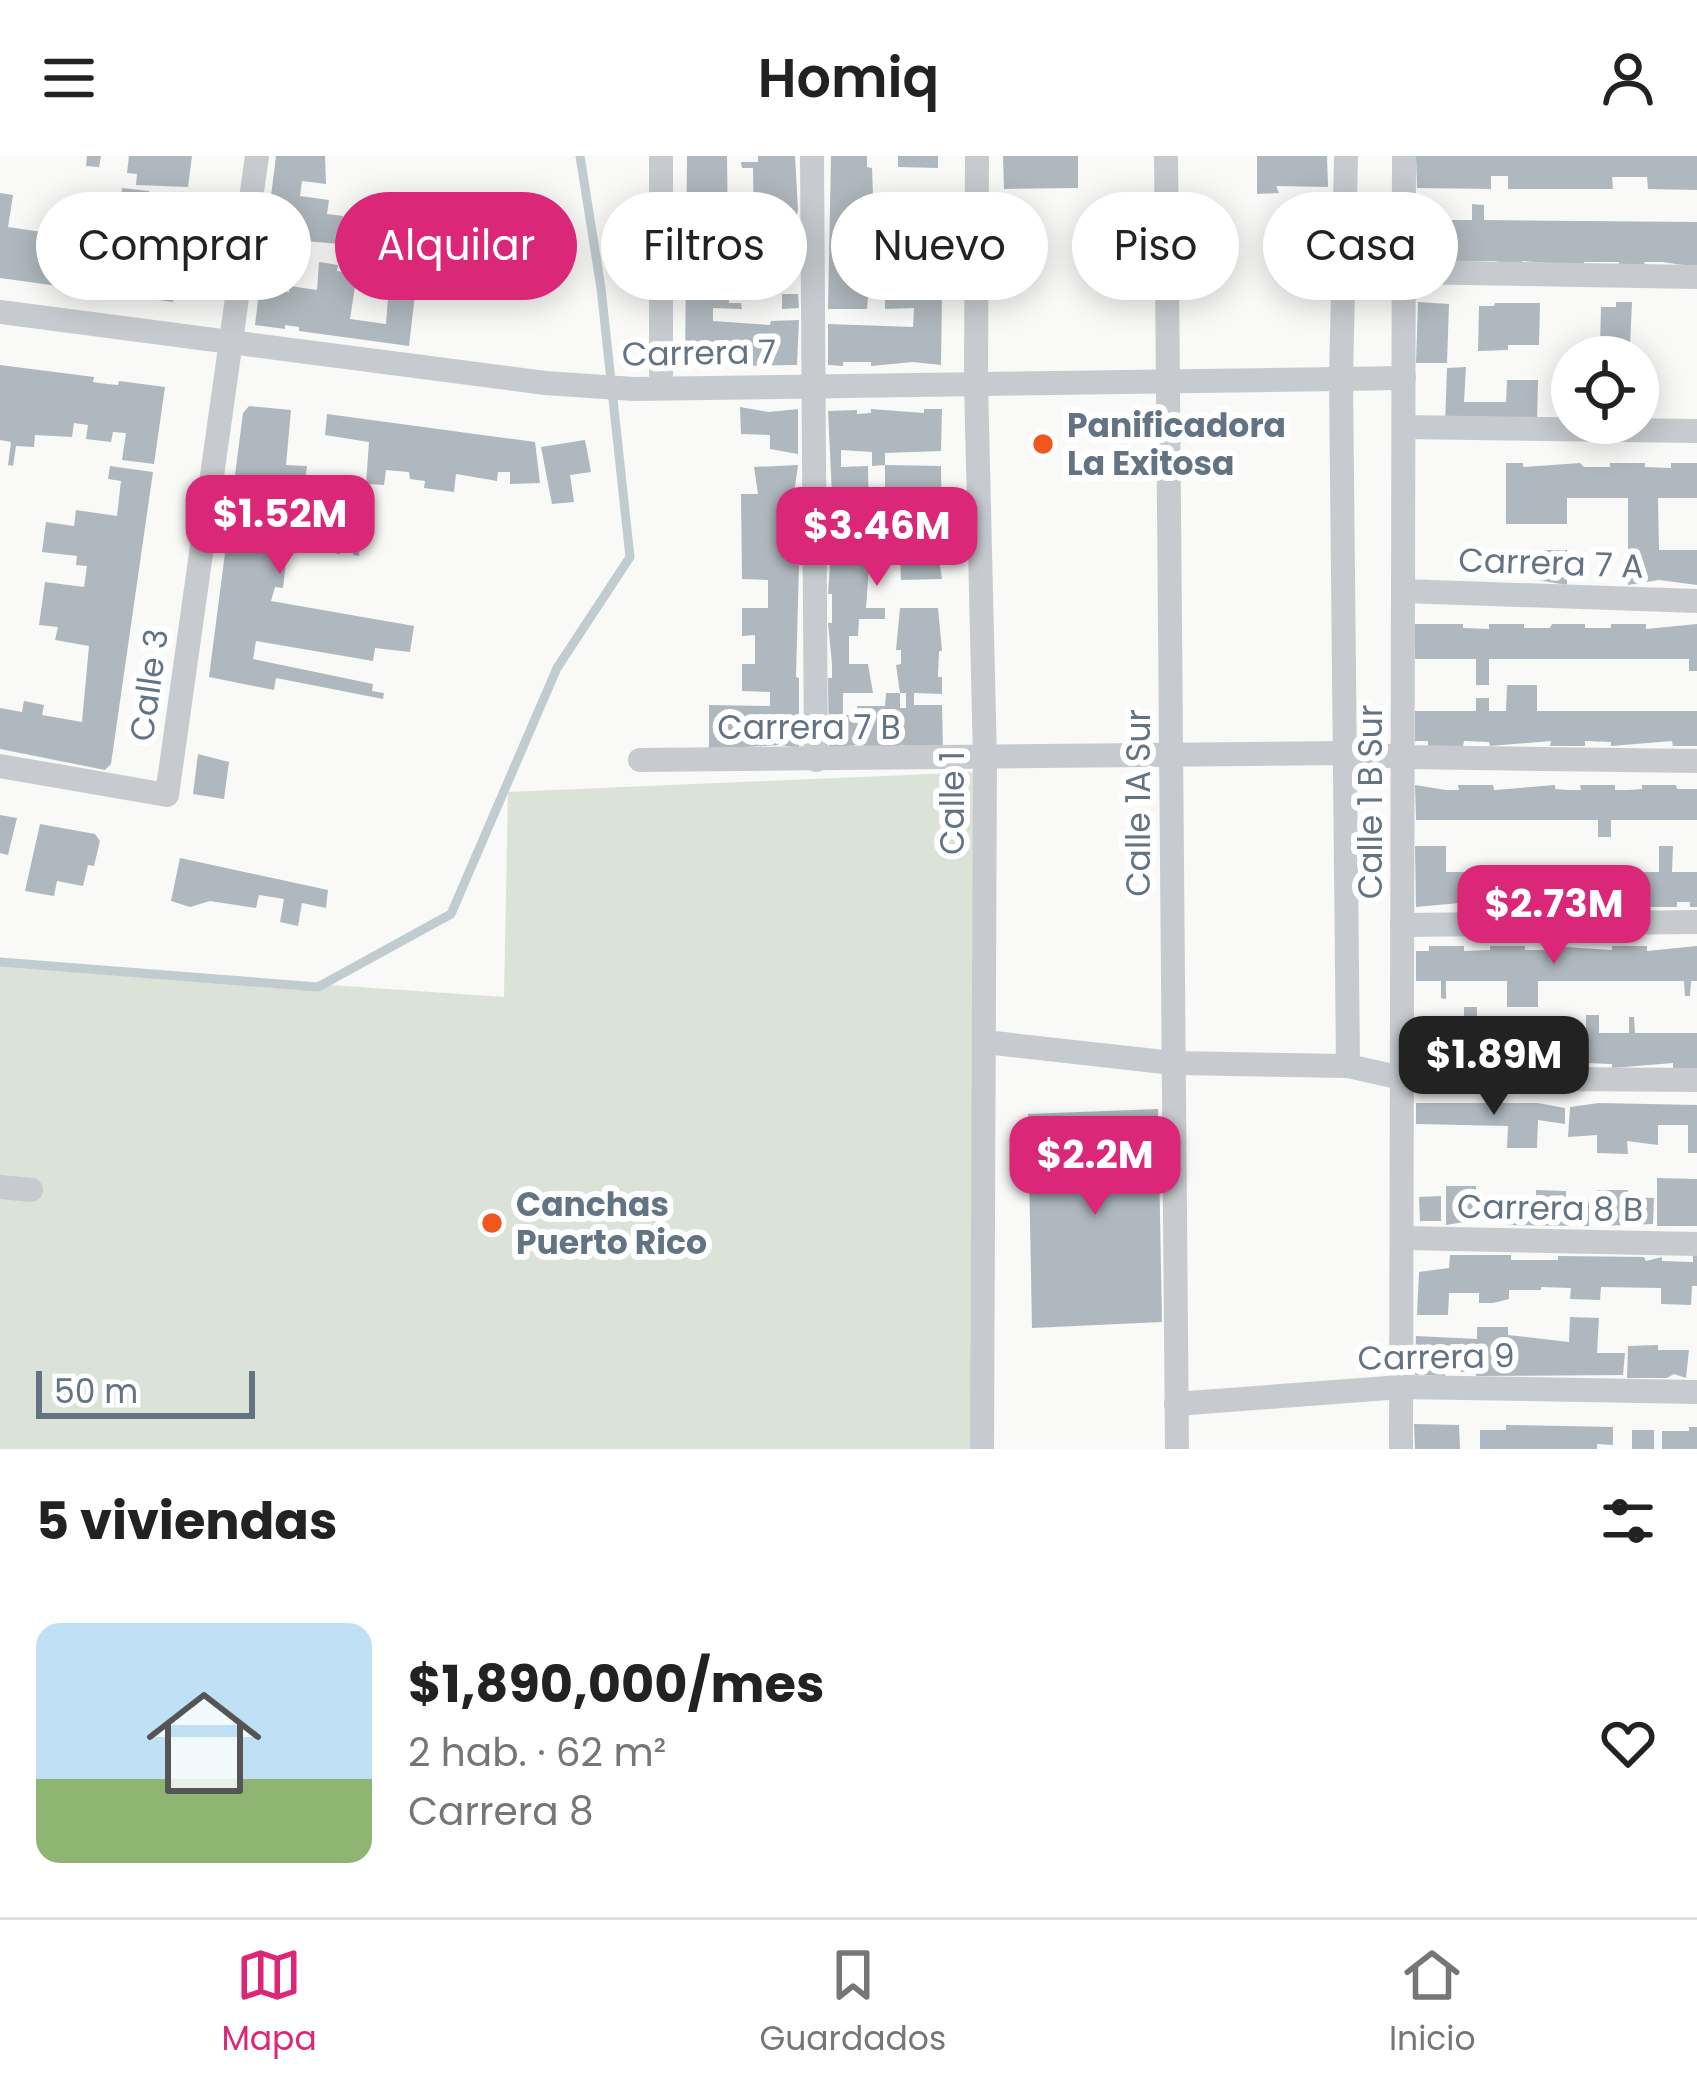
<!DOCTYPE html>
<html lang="es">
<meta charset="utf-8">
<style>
body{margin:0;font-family:Poppins,sans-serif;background:#f6f6f6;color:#222;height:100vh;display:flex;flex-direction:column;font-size:45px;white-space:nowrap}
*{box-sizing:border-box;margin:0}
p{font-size:39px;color:#767676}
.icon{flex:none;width:66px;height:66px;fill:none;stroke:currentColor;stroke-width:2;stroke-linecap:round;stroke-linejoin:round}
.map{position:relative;height:1293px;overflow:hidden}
.side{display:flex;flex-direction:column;background:#fff;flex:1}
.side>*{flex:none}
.hud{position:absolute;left:36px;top:36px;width:1626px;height:108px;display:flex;gap:24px}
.controls{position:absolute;left:1551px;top:180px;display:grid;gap:24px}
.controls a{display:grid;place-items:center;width:108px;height:108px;border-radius:50%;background:#fff;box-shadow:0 6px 30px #0003;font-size:60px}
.scale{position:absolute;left:36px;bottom:30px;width:219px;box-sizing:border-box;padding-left:12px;border:6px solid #627484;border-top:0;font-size:33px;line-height:42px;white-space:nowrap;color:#627484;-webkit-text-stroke:9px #fff;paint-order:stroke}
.price{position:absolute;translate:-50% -102px;padding:0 27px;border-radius:24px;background:#db2777;color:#fff;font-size:39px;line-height:78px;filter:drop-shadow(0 3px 6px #0008)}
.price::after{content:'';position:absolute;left:50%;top:72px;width:36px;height:27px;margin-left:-18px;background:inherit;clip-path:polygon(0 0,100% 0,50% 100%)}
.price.active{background:#222;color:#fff}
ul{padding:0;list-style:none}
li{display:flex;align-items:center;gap:36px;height:300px;padding:0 36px}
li+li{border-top:3px solid #e0e0e0}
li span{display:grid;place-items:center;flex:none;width:336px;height:240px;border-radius:24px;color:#555}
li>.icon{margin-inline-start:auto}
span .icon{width:144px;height:144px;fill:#fffc;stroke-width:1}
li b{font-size:51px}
h2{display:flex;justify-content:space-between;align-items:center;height:144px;padding:0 36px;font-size:51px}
.pill{padding:0 42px;border-radius:54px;background:#fff;box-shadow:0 6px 30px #0003;font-size:42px;line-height:108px}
.pill.active{background:#db2777;color:#fff}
header{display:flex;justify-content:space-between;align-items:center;height:156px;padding:0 36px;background:#fff;font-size:54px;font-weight:600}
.tabs{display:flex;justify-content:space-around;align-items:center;height:168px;border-top:3px solid #e0e0e0;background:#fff;font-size:33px;color:#767676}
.tabs a{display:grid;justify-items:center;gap:6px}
.tabs .active{color:#db2777}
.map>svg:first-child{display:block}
.green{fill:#dbe2d7}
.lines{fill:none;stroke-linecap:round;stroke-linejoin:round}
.stream{stroke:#c1ccd1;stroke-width:9}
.building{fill:#afb8be}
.street{stroke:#c7cbcf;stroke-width:24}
.poi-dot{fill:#f1561f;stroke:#fff;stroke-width:4.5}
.labels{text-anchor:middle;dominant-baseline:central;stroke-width:12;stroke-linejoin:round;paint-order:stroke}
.street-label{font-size:33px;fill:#627484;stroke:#fff}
.poi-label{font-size:33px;font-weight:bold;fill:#627484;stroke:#fff;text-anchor:start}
</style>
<header><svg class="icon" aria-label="menu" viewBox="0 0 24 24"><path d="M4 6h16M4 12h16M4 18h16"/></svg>Homiq<svg class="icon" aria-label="person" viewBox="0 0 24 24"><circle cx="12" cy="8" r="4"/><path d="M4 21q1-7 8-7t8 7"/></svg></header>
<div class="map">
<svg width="1697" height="1293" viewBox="0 0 1697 1293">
<rect width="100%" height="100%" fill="#f9f9f7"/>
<path class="green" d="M 978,616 L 988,1293 L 0,1293 L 0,806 L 504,841 L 508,636 Z"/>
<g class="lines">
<path class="stream" d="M 0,806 L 318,831 L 451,758 L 557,512 L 630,401 L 601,132 L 580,0"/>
</g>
<g class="building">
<path d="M 87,0 L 101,0 L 99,11 L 86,10 Z"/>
<path d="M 129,0 L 192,0 L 188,31 L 136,29 L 137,18 L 127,17 Z"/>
<path d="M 276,0 L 325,0 L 326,28 L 302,25 L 300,40 L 329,44 L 327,58 L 343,60 L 340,88 L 305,85 L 301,110 L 279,108 L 276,134 L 289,136 L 290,130 L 317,134 L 319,106 L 338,109 L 337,115 L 357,118 L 350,163 L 386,168 L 392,91 L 398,91 L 398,109 L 418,113 L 409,190 L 299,175 L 299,171 L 285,169 L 285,173 L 255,169 Z"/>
<path d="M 687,0 L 727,0 L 729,147 L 741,147 L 742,153 L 713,152 L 713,165 L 770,169 L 771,165 L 799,164 L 797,209 L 730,210 L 713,205 L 713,209 L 685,209 Z"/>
<path d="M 758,0 L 795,0 L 798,54 L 795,67 L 754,68 L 753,12 L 742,12 L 741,6 L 758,6 Z"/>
<path d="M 831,0 L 867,0 L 867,11 L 872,12 L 873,40 L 866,40 L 872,96 L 867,153 L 828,153 Z"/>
<path d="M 898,0 L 938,0 L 938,12 L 898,11 Z"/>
<path d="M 1003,0 L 1078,0 L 1078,32 L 1004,33 Z"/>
<path d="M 1257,0 L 1327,0 L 1328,31 L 1276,30 L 1279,37 L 1257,38 Z"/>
<path d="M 1416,0 L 1697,0 L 1697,34 L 1648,33 L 1647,21 L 1612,21 L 1613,33 L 1508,33 L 1508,20 L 1491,20 L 1491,33 L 1417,32 Z"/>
<path d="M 122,32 L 149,35 L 148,40 L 179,42 L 176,65 L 184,66 L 173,146 L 0,122 L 0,37 L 13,39 L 8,71 L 49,77 L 54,80 L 52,92 L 74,95 L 82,55 L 104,57 L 98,94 L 139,99 L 145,63 L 119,60 Z"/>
<path d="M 941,39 L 938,124 L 939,138 L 942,138 L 941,209 L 913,206 L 871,210 L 871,206 L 843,206 L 843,210 L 828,209 L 828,168 L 913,171 L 914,152 L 885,153 L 885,124 L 900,125 L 900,40 Z"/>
<path d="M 1472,48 L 1484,49 L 1484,64 L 1697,66 L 1697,111 L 1662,106 L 1644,106 L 1645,110 L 1618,110 L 1619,106 L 1584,106 L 1583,110 L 1522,105 L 1523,110 L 1496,110 L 1497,105 L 1418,105 L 1417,64 L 1472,64 Z"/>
<path d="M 798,96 L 794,124 L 741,125 L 741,119 L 756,119 L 756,97 Z"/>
<path d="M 782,138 L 798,138 L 799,152 L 782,153 Z"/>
<path d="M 1418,146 L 1449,148 L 1447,207 L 1416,207 Z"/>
<path d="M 1616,146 L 1632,146 L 1630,190 L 1600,190 L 1601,151 L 1616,151 Z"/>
<path d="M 1495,147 L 1540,147 L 1539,189 L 1508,189 L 1508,194 L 1478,195 L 1479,150 L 1494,150 Z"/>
<path d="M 0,209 L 94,221 L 93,226 L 107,228 L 118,229 L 119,225 L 165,231 L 154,308 L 122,304 L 126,277 L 113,276 L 111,286 L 86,283 L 88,269 L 74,267 L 72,281 L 35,279 L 34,291 L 16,290 L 13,310 L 8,309 L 11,286 L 0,284 Z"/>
<path d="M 1466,211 L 1464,246 L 1506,246 L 1507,224 L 1538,224 L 1537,268 L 1445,268 L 1447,212 Z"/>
<path d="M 249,250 L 291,254 L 286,309 L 307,310 L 305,327 L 294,327 L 292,342 L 320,345 L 318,363 L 258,354 L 255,384 L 288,389 L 283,432 L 275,431 L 271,445 L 414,470 L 410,496 L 375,492 L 373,505 L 256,485 L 253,503 L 373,528 L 372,535 L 384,537 L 383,543 L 276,522 L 274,534 L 209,521 L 243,257 Z"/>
<path d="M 740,251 L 769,256 L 798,253 L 798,298 L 770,293 L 770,279 L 741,278 Z"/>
<path d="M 871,253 L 924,257 L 924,253 L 942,253 L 941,295 L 885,297 L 885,309 L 872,310 L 872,296 L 841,294 L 841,311 L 868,310 L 869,367 L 886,367 L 885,395 L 870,395 L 866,452 L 885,452 L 885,463 L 859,463 L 858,480 L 849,480 L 849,508 L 868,508 L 873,537 L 843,537 L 843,559 L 858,559 L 857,550 L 885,550 L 886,537 L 900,537 L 900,552 L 906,552 L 906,537 L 900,537 L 896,509 L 901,508 L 901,494 L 896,494 L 900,452 L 938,452 L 942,495 L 939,495 L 938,521 L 942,521 L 942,538 L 914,537 L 914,549 L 942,549 L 943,594 L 900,589 L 900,594 L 858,589 L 829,592 L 828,522 L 832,522 L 832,508 L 828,467 L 832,467 L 832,438 L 828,438 L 832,382 L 828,382 L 832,339 L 828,255 L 857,254 L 857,258 L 871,257 Z"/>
<path d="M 327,258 L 535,286 L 540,327 L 510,328 L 510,316 L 498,316 L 497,325 L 456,318 L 454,336 L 424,332 L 425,325 L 410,323 L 409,316 L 386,314 L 384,329 L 366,328 L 369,286 L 325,279 Z"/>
<path d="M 585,284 L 591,316 L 570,319 L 574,346 L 552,348 L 541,291 Z"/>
<path d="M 1506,307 L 1523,307 L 1523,311 L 1580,307 L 1584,311 L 1610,311 L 1610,307 L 1645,307 L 1645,311 L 1671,312 L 1671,307 L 1697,307 L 1697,342 L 1658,342 L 1659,394 L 1697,394 L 1697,429 L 1659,424 L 1628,429 L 1628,342 L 1567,342 L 1567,368 L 1506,368 Z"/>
<path d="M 798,309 L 794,338 L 799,366 L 795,395 L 796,409 L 799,409 L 796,521 L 799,522 L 799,592 L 780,589 L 709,593 L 709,549 L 770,550 L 770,536 L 742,535 L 742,508 L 755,508 L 755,479 L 742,480 L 742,452 L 768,452 L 768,424 L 742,423 L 741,338 L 758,338 L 754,311 Z"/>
<path d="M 885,309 L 941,310 L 942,381 L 938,396 L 942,423 L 901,424 L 898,338 L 885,338 Z"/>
<path d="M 110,310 L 153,316 L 111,608 L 105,614 L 0,593 L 0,552 L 22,556 L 24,545 L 44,549 L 42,559 L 82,566 L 89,490 L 55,484 L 58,471 L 39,469 L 45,426 L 84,431 L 87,410 L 76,409 L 77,400 L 42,396 L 46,366 L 74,370 L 76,354 L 117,360 L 121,325 L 108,323 Z"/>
<path d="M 348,367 L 362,369 L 359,400 L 353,399 L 355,382 L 347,381 Z"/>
<path d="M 294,377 L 341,385 L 340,398 L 292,390 Z"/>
<path d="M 1537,394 L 1567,394 L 1567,429 L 1537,424 Z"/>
<path d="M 1415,468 L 1463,468 L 1463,472 L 1489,473 L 1489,468 L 1524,468 L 1524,472 L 1550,472 L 1552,468 L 1585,468 L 1585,472 L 1611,472 L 1611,468 L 1646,468 L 1646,473 L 1697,468 L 1697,515 L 1689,515 L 1689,503 L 1489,503 L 1489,529 L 1476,529 L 1476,503 L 1415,503 Z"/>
<path d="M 1507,529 L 1537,529 L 1537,555 L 1697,555 L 1697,590 L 1673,590 L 1672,585 L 1611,590 L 1611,586 L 1585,585 L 1585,590 L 1550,590 L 1551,585 L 1490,590 L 1489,586 L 1464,585 L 1463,590 L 1428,590 L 1428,585 L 1415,585 L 1415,555 L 1476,555 L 1476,542 L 1489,542 L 1489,555 L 1506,555 Z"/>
<path d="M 198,598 L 229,606 L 224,643 L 193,638 Z"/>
<path d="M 1415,629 L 1446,634 L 1459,634 L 1458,629 L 1493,629 L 1494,634 L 1555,629 L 1555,633 L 1568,634 L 1581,634 L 1580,629 L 1615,629 L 1615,634 L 1628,634 L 1642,633 L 1642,629 L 1676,629 L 1677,633 L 1697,633 L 1697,664 L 1611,664 L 1611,681 L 1598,681 L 1598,664 L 1416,664 Z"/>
<path d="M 0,659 L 17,662 L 8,699 L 0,697 Z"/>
<path d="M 40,668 L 95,678 L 100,685 L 94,710 L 88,709 L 83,730 L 57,725 L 54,740 L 25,735 Z"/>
<path d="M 1415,690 L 1446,690 L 1446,716 L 1659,716 L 1659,690 L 1673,690 L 1672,716 L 1697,716 L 1697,751 L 1690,751 L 1690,746 L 1677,746 L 1677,751 L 1642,751 L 1642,746 L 1581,751 L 1581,747 L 1555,746 L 1555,751 L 1520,751 L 1520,747 L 1494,747 L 1494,751 L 1459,751 L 1459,747 L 1416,751 Z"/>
<path d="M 180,702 L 328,734 L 326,752 L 302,747 L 298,770 L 280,766 L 284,743 L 259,739 L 256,752 L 210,745 L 190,751 L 171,745 Z"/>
<path d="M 1429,790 L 1464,790 L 1464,795 L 1490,794 L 1490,790 L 1525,790 L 1525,794 L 1551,794 L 1551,790 L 1612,794 L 1612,790 L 1647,790 L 1647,795 L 1697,790 L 1697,825 L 1691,825 L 1690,840 L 1685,840 L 1684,825 L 1538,825 L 1538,851 L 1507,851 L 1507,825 L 1446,825 L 1446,843 L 1441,842 L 1441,825 L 1416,825 L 1416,795 L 1429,795 Z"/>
<path d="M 1464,851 L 1477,851 L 1477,877 L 1586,877 L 1586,859 L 1599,859 L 1599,877 L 1629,877 L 1629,861 L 1634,861 L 1635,877 L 1697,877 L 1697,912 L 1673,912 L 1673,907 L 1612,912 L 1612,908 L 1586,907 L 1586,912 L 1525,908 L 1525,912 L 1490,912 L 1490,908 L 1464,908 L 1464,912 L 1429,912 L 1429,908 L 1416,908 L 1416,878 L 1464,877 Z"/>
<path d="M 1416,947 L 1538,947 L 1565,952 L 1565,968 L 1538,964 L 1537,992 L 1507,992 L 1508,970 L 1416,968 Z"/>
<path d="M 1599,947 L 1697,949 L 1697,997 L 1688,997 L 1688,969 L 1658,969 L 1658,989 L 1627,985 L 1628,998 L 1597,997 L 1597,979 L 1568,981 L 1570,951 Z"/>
<path d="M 1158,953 L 1162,1166 L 1032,1172 L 1028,958 Z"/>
<path d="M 1657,1022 L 1697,1023 L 1697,1070 L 1657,1070 Z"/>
<path d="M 1446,1030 L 1476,1030 L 1476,1043 L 1506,1043 L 1507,1054 L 1536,1053 L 1536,1034 L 1566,1035 L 1566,1045 L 1589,1046 L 1589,1070 L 1506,1069 L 1507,1065 L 1476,1064 L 1446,1069 Z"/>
<path d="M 1598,1034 L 1628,1034 L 1628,1041 L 1654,1042 L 1653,1068 L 1597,1070 Z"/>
<path d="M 1441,1040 L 1441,1065 L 1420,1065 L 1419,1041 Z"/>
<path d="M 1693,1095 L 1697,1095 L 1697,1130 L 1692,1130 L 1691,1149 L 1661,1148 L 1661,1132 L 1601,1131 L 1600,1144 L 1570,1143 L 1571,1132 L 1541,1131 L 1541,1134 L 1509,1134 L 1509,1143 L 1493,1147 L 1479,1147 L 1479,1137 L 1449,1137 L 1448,1159 L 1417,1159 L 1419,1116 L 1449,1112 L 1450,1099 L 1511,1099 L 1511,1104 L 1558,1104 L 1558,1100 L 1644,1101 L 1646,1105 L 1662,1101 L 1662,1105 L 1693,1106 Z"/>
<path d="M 1570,1161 L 1599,1162 L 1597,1197 L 1625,1197 L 1623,1219 L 1476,1220 L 1476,1216 L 1445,1216 L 1445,1220 L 1415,1219 L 1416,1180 L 1477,1183 L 1477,1171 L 1508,1171 L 1508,1179 L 1569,1186 Z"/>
<path d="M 1658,1189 L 1658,1194 L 1689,1194 L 1686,1222 L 1674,1218 L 1667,1222 L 1627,1222 L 1628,1190 Z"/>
<path d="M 1414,1268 L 1459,1269 L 1460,1293 L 1415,1293 Z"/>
<path d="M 1506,1269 L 1613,1271 L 1613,1289 L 1597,1288 L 1597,1293 L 1480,1293 L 1480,1274 L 1506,1274 Z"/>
<path d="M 1689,1271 L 1697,1271 L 1697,1293 L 1662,1293 L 1662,1275 L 1689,1275 Z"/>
<rect x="1632" y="1274" width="22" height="19"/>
</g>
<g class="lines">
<g class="street">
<path d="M 661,0 L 661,231"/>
<path d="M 812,0 L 816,604"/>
<path d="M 977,0 L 976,227 L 985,603 L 982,1293"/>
<path d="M 1166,0 L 1177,1293"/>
<path d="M 1346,0 L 1341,222 L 1348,910"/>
<path d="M 1404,116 L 1697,121"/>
<path d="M 0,156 L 545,227 L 634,233 L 1404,222"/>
<path d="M 1404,271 L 1697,275"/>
<path d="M 1403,435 L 1697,445"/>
<path d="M 640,604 L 1345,597 L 1403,601 L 1697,605"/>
<path d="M 0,610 L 167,639 L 257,0"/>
<path d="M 1402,769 L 1697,766"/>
<path d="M 985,886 L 1173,907 L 1348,910 L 1402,922 L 1697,924"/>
<path d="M 0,1031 L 31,1034"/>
<path d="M 1402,1082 L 1697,1088"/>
<path d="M 1176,1248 L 1401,1231 L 1697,1236"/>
<path d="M 1401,1293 L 1404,0"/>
</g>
</g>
<g class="poi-dot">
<circle cx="1043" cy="288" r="12"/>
<circle cx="492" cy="1067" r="12"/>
</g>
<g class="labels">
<g class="street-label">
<text transform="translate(699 197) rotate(-1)">Carrera 7</text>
<text transform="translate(1551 407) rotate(2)">Carrera 7 A</text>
<text transform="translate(149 529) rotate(-82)">Calle 3</text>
<text x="809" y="571">Carrera 7 B</text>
<text transform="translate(1370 646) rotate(-90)">Calle 1 B Sur</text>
<text transform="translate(952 647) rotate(-90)">Calle 1</text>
<text transform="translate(1138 647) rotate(-90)">Calle 1A Sur</text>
<text transform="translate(1550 1052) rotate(1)">Carrera 8 B</text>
<text transform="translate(1436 1201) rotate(-1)">Carrera 9</text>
</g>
<g class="poi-label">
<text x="1067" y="269">Panificadora<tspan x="1067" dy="38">La Exitosa</tspan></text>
<text x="516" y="1048">Canchas<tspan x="516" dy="38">Puerto Rico</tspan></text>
</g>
</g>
</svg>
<div class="controls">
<a><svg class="icon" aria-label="locate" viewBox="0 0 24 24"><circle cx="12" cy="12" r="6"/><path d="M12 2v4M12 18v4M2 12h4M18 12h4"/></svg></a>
</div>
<div class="scale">50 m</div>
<b class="price" style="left:280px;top:421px">$1.52M</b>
<b class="price" style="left:877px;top:433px">$3.46M</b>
<b class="price" style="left:1554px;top:811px">$2.73M</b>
<b class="price active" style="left:1494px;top:962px">$1.89M</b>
<b class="price" style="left:1095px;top:1062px">$2.2M</b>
<div class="hud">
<a class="pill">Comprar</a>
<a class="pill active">Alquilar</a>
<a class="pill">Filtros</a>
<a class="pill">Nuevo</a>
<a class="pill">Piso</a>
<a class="pill">Casa</a>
</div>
</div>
<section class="side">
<h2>5 viviendas<svg class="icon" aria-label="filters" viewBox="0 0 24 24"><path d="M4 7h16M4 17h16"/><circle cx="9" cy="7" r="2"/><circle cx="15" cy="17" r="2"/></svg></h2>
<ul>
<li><span style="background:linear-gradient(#bfe0f5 65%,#8fb573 0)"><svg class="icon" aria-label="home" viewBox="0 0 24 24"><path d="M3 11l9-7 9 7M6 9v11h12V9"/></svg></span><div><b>$1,890,000/mes</b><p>2 hab. · 62 m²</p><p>Carrera 8</p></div><svg class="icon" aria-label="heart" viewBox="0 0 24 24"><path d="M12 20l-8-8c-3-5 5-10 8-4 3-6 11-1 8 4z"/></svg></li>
</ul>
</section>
<nav class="tabs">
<a class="active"><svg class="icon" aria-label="map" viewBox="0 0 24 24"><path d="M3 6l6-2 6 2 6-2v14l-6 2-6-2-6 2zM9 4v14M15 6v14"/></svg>Mapa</a>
<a><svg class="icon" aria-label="saved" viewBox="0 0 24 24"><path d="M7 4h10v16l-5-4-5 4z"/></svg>Guardados</a>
<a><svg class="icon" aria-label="home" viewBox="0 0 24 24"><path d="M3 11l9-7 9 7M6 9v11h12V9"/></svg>Inicio</a>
</nav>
